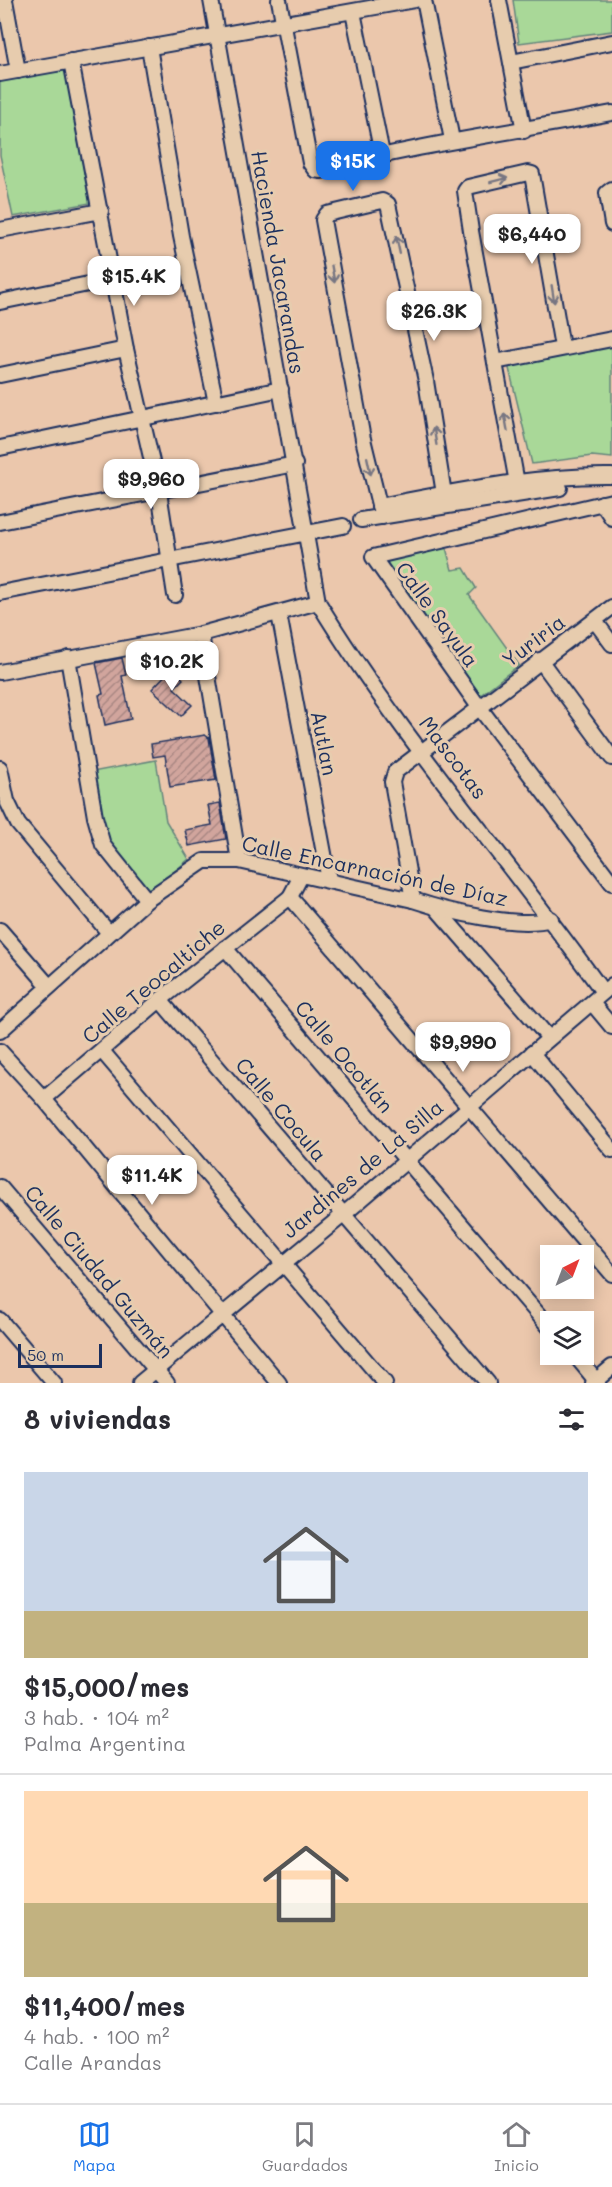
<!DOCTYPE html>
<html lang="es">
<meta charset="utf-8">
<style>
body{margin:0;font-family:Mali,sans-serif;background:#f7f7f7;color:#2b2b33;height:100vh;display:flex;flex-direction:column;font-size:22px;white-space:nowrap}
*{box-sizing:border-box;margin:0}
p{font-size:20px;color:#7c7c81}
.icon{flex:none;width:33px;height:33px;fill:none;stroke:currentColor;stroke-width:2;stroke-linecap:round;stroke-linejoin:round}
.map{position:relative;height:1383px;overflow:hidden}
.sheet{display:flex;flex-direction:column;background:#fff;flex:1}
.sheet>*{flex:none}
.needle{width:39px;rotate:42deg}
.buttons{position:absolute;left:540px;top:1245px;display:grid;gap:12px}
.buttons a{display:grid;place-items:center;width:54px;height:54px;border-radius:0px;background:#fff;box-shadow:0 3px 15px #0003;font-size:30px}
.scale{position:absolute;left:18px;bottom:15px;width:84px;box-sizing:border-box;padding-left:6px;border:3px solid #1b2f5e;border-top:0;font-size:16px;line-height:21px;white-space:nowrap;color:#1b2f5e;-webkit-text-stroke:4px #e7ccae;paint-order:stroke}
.price{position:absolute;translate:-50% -51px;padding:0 14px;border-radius:12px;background:#fff;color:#222;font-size:20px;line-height:39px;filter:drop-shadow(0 2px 3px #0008)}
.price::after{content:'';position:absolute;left:50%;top:36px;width:18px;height:14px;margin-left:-9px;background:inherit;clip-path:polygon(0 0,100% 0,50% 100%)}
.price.current{background:#1a73e8;color:#fff}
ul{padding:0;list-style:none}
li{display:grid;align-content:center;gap:12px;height:318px;padding:0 24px}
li+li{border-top:2px solid #e1e1e2}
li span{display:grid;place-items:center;height:186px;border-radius:0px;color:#555}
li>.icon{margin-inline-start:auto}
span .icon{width:108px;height:108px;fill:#fffc;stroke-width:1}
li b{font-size:26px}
h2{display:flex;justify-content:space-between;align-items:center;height:72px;padding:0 24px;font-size:26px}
.tab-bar{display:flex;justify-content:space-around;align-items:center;height:84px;border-top:2px solid #e1e1e2;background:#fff;font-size:16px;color:#7c7c81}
.tab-bar a{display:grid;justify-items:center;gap:3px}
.tab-bar .current{color:#1a73e8}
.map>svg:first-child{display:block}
.green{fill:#a9d898;stroke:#62847b;stroke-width:1.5}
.building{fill:url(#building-hatch);stroke:#1b2f5e;stroke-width:1.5}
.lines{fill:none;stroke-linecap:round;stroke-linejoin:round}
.minor-casing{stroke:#1b2f5e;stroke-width:18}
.minor{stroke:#e7ccae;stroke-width:14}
.oneway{stroke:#777682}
.labels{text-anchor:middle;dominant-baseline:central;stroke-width:6;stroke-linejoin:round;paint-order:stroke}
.street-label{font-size:21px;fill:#1b2f5e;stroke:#e7ccae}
</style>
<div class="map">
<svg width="612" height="1383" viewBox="0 0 612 1383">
<defs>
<pattern id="building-hatch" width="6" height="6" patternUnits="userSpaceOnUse" patternTransform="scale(1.5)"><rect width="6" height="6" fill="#d1a59d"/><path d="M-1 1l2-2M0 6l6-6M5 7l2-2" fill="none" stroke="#a98783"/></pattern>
</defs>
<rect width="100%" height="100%" fill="#ebc7ac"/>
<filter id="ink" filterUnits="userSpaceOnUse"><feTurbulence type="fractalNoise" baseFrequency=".0167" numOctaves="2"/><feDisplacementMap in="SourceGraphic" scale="12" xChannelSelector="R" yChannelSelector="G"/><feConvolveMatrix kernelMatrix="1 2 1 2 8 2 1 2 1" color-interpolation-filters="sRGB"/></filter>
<g filter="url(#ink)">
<g class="green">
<path d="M 513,0 L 612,0 L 612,31 L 519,43 Z"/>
<path d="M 65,69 L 90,203 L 13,217 L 0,155 L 0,80 Z"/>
<path d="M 612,346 L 612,458 L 592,456 L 532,464 L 508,364 Z"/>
<path d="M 445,544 L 452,570 L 464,568 L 476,588 L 469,595 L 519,665 L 478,697 L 381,562 Z"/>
<path d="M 156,760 L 166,821 L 189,859 L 148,894 L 106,840 L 92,772 Z"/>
</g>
<g class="building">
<path d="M 122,658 L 126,675 L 122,676 L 131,719 L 105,725 L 99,695 L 103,694 L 96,663 Z"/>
<path d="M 172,668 L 183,679 L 174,688 L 192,705 L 181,716 L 152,689 Z"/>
<path d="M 205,735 L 209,738 L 216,780 L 170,787 L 165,755 L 153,757 L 151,744 Z"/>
<path d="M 220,803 L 226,839 L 189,846 L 185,830 L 212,825 L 208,805 Z"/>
</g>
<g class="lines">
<g class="minor-casing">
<g id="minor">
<path d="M 5,0 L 18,71"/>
<path d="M 211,0 L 318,602 C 400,737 511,863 603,992"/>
<path d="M 279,0 L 310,163 L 315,170 L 321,171 C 417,144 515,132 612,113"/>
<path d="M 424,0 L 452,140"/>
<path d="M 499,0 L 524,131"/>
<path d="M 353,12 L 382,154"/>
<path d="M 149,47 L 181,236 L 216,403"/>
<path d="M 71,61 L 126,349 L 159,492 L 175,595"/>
<path d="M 511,62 L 612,42"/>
<path d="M 0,74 L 415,0"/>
<path d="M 612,189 L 607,193 L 612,224"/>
<path d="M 0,230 L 101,211"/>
<path d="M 0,302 L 113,279"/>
<path d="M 495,362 L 612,339"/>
<path d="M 0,375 L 126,349"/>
<path d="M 0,448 L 281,389"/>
<path d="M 519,494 L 471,231 L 465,191 L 468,187 L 528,173 L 532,174 L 562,347"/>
<path d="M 612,501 L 373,557 L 479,707 L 612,883"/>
<path d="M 602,503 L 612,518"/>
<path d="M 379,506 C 457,491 532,475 612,476"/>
<path d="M 382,517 L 363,439 L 323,220 L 327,214 L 382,201 L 388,204 L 426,381 L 444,494"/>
<path d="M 361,520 L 560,488"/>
<path d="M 0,522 L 295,464"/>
<path d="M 0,593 L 343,526"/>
<path d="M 279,614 L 329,880"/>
<path d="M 595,621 L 612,644"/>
<path d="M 201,634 L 239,861"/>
<path d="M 68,658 L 95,817 L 103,845 L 147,900"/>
<path d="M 540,660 L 612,758"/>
<path d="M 0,672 L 201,634 L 318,602"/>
<path d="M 0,768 L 7,801 L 18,824 L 109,933"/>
<path d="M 301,876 L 290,897 L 612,1274"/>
<path d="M 413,900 L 392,782 L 395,772 L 612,607"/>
<path d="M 436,908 L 549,1038"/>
<path d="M 0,930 L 49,986"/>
<path d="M 225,948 L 550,1328"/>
<path d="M 160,1000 L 488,1383"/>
<path d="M 592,1003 L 612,1027"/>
<path d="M 0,1031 L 147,900 L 204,861 L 239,861 L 413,900 C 446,911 518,929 551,919"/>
<path d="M 0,1051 L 44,1099 L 279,1383"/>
<path d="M 102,1051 L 385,1383"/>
<path d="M 532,1053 L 612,1150"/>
<path d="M 44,1099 L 160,1000 L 290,897"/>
<path d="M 0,1187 L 167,1383"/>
<path d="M 0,1320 L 54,1383"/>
<path d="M 574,1354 L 598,1383"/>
<path d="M 140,1383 L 343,1215 L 612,985"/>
<path d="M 593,1383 L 612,1367"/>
</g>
</g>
<use href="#minor" class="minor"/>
</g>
<defs><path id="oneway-shaft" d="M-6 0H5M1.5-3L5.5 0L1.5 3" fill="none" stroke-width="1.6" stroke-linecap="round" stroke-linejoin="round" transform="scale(1.5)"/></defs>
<g class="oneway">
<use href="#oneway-shaft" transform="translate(499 180) rotate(-14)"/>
<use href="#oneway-shaft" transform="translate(398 245) rotate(-102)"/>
<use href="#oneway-shaft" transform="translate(333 274) rotate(80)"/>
<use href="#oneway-shaft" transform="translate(553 294) rotate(81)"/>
<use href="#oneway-shaft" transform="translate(506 422) rotate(-100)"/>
<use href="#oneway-shaft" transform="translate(435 436) rotate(-99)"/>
<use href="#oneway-shaft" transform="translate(369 466) rotate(78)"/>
</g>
</g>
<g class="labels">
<g class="street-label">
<text transform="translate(279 262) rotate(80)">Hacienda Jacarandas</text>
<text transform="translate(438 614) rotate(54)">Calle Sayula</text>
<text transform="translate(533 640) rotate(-37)">Yuriria</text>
<text transform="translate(325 743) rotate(79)">Autlan</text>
<text transform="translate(454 757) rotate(53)">Mascotas</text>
<text transform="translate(375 870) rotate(12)">Calle Encarnación de Díaz</text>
<text transform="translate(153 981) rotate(-40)">Calle Teocaltiche</text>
<text transform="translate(345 1056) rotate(50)">Calle Ocotlán</text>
<text transform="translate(282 1109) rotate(50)">Calle Cocula</text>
<text transform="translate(362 1168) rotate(-40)">Jardines de La Silla</text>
<text transform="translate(100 1271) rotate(50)">Calle Ciudad Guzmán</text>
</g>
</g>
</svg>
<div class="buttons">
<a><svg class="needle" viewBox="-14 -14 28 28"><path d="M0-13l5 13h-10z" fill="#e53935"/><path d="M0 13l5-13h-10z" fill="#7c7c81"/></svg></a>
<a><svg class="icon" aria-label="layers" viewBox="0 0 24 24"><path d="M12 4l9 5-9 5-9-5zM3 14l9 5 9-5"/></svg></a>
</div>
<div class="scale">50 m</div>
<b class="price current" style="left:353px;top:192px">$15K</b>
<b class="price" style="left:532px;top:265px">$6,440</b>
<b class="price" style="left:134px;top:307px">$15.4K</b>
<b class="price" style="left:434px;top:342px">$26.3K</b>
<b class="price" style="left:151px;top:510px">$9,960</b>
<b class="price" style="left:172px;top:692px">$10.2K</b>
<b class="price" style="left:463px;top:1073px">$9,990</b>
<b class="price" style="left:152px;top:1206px">$11.4K</b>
</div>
<section class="sheet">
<h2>8 viviendas<svg class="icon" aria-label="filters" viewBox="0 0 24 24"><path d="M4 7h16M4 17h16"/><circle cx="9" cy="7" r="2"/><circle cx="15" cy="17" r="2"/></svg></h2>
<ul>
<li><span style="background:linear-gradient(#c9d6e8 75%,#c2b280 0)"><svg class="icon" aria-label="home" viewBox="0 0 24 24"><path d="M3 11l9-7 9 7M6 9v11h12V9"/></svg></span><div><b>$15,000/mes</b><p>3 hab. · 104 m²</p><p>Palma Argentina</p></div></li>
<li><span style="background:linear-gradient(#ffd9b3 60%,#c2b280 0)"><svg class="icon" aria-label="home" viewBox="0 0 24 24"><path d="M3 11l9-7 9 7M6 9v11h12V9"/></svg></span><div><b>$11,400/mes</b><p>4 hab. · 100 m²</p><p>Calle Arandas</p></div></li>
</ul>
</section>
<nav class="tab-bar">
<a class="current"><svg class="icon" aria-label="map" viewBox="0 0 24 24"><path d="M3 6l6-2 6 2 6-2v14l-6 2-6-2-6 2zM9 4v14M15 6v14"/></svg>Mapa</a>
<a><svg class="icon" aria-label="saved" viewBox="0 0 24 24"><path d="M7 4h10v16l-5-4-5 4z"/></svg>Guardados</a>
<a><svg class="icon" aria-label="home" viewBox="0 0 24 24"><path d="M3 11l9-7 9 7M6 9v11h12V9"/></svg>Inicio</a>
</nav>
